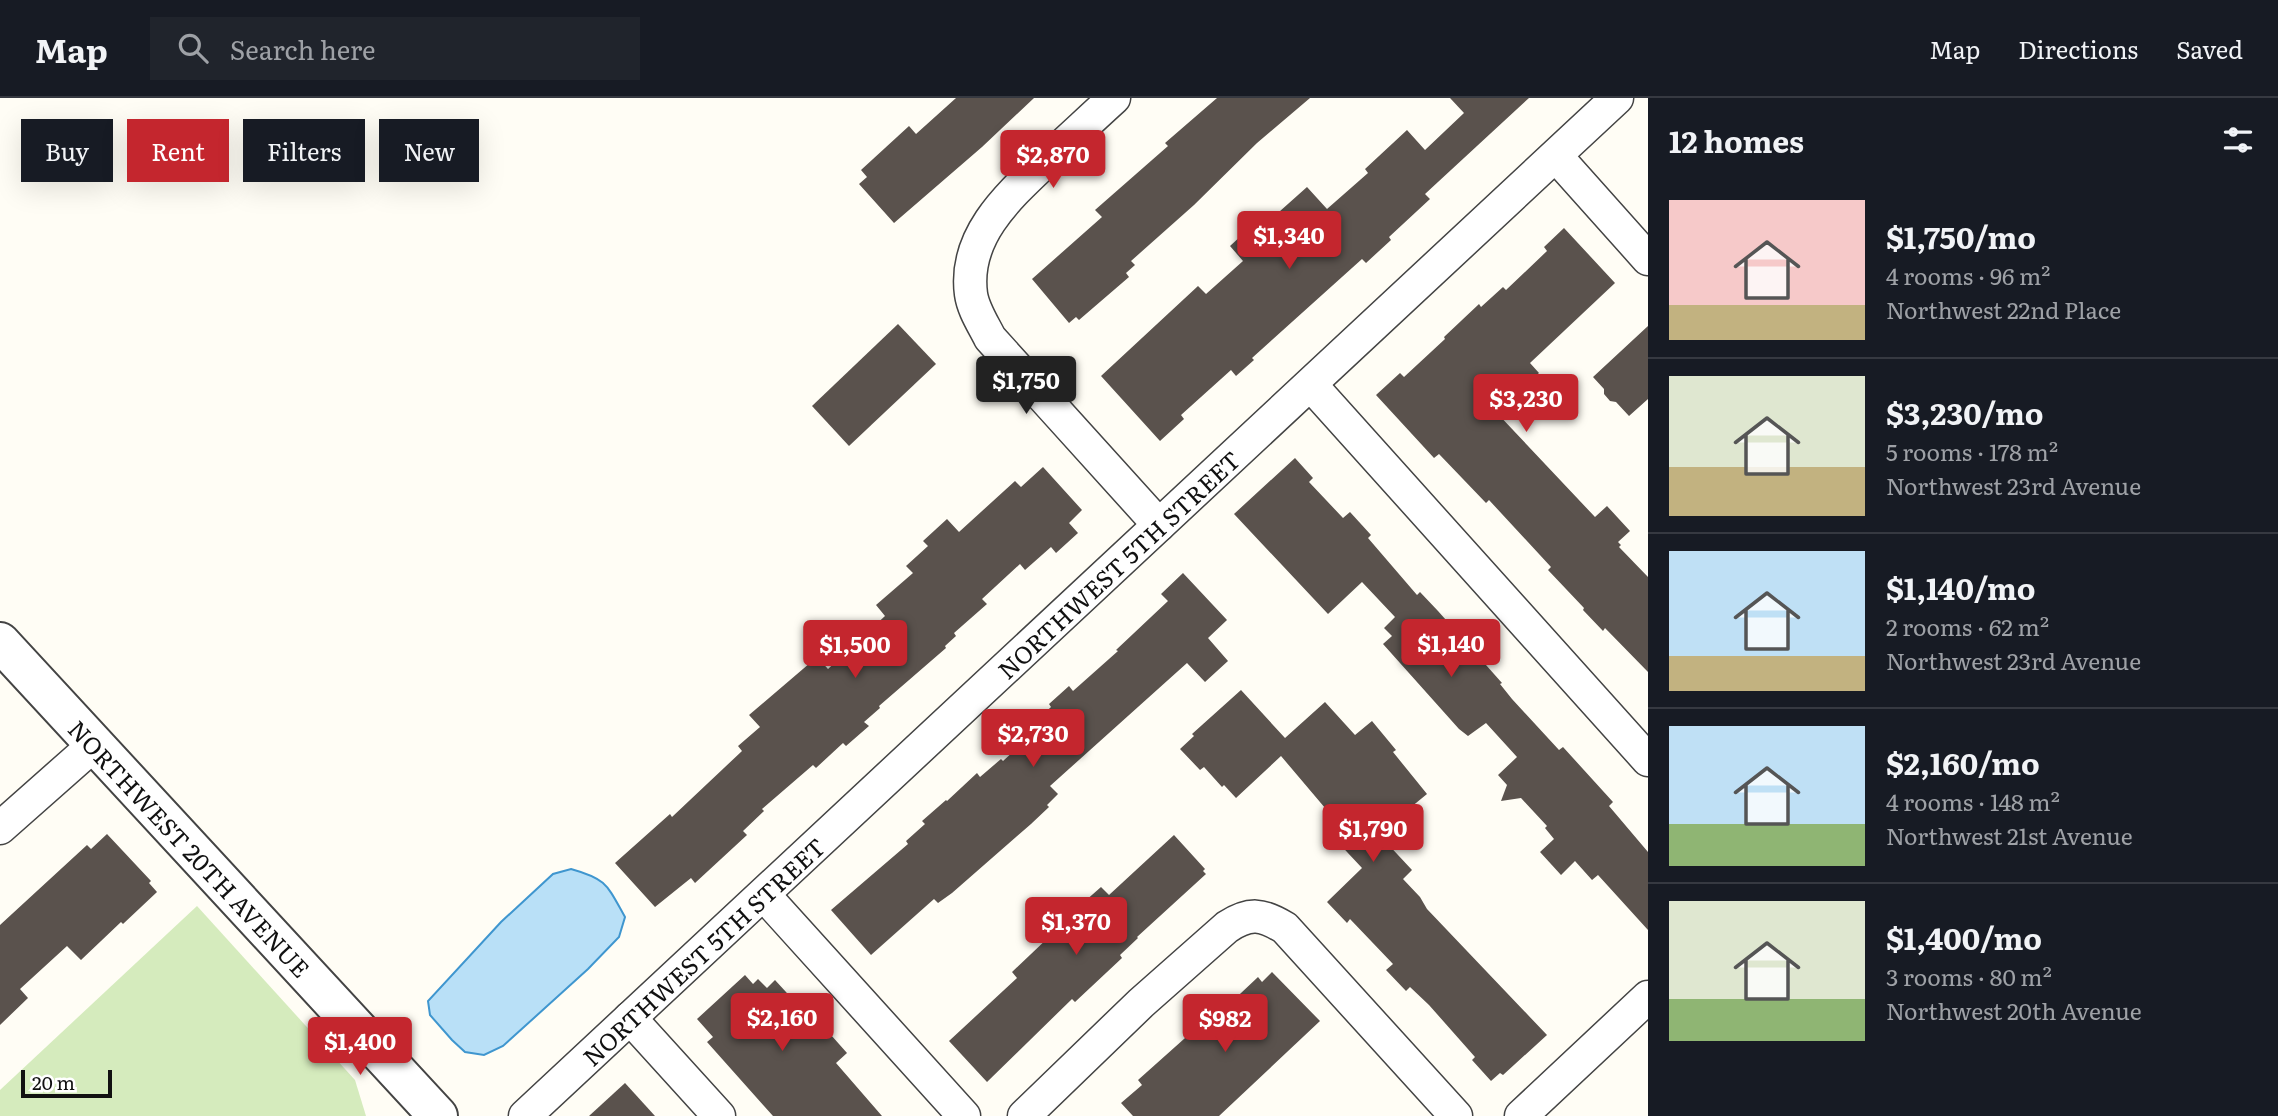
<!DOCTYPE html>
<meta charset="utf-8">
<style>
body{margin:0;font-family:Literata,serif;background:#20242c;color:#f1f3f6;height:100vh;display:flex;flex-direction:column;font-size:26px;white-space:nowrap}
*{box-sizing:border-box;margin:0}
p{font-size:23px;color:#9ea1a6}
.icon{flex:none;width:38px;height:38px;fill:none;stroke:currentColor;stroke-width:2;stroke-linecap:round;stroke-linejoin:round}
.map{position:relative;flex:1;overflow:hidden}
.side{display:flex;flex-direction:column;background:#171b24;width:630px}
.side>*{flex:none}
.hud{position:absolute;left:21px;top:21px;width:665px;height:63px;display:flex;gap:14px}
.scale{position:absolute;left:21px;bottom:18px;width:91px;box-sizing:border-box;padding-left:7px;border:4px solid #111;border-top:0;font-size:19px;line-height:24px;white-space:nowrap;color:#111;-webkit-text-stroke:5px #fff;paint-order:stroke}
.price{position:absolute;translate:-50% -60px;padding:0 16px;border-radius:7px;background:#c4262e;color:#fff;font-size:23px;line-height:46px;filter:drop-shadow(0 2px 4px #0008)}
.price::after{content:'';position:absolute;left:50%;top:42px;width:21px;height:16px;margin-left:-10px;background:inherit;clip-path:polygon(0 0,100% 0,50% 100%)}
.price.on{background:#222;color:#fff}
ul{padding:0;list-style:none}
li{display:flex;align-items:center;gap:21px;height:175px;padding:0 21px}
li+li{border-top:2px solid #363941}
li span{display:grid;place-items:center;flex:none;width:196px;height:140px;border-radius:0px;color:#555}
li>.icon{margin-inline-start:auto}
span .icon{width:84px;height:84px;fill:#fffc;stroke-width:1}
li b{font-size:30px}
h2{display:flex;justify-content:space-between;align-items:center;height:84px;padding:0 21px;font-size:30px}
.tag{padding:0 24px;border-radius:0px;background:#171b24;box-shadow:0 7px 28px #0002;font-size:24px;line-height:63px}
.tag.on{background:#c4262e;color:#fff}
header{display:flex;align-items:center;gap:42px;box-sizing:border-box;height:98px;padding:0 35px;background:#171b24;border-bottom:2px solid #363941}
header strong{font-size:33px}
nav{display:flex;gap:38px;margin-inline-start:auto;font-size:24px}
.search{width:490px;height:63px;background:#20242c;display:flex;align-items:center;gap:18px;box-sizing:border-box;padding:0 24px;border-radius:0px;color:#9ea1a6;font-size:26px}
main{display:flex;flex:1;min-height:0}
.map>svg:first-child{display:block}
.green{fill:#d5ebbd}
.water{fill:#b9e0f7;stroke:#3f96cf;stroke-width:2}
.building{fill:#5a524d}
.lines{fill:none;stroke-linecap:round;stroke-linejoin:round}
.minor-casing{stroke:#444;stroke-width:35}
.tertiary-casing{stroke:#444;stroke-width:42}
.minor{stroke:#fff;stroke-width:32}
.tertiary{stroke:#fff;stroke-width:38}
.labels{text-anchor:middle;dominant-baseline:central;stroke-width:7;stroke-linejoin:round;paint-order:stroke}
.street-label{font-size:24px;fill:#111;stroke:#fff}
</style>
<header>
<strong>Map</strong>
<div class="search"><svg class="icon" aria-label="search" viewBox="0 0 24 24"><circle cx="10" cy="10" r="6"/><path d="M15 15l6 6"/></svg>Search here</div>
<nav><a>Map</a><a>Directions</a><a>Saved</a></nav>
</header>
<main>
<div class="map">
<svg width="1648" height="1018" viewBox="0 0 1648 1018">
<rect width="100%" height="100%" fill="#fffdf5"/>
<path class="green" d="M 197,808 L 355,982 L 366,1018 L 0,1018 L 0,992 Z"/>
<path class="water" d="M 571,771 C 607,781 607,787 625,819 L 619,839 L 588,871 L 503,948 L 484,957 L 465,954 L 452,942 L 430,917 L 428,903 L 501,824 L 553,776 Z"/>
<g class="building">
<path d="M 956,0 L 1034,0 L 982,49 L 894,125 L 859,86 L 867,79 L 861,72 L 909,28 L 916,36 Z"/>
<path d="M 1217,0 L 1310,0 L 1257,45 L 1194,107 L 1131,163 L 1135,167 L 1126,175 L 1129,179 L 1079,222 L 1076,219 L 1069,225 L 1032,181 L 1102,119 L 1095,112 L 1168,48 L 1165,45 Z"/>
<path d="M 1450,0 L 1529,0 L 1425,96 L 1430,101 L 1389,139 L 1391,142 L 1366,165 L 1362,161 L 1252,260 L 1254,262 L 1236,278 L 1231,272 L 1181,317 L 1184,321 L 1160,343 L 1101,278 L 1198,188 L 1206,196 L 1243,163 L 1230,148 L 1255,125 L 1260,131 L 1307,89 L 1327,111 L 1368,75 L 1365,71 L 1407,32 L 1425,52 L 1464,15 Z"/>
<path d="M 1564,130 L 1615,185 L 1530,265 L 1539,275 L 1496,314 L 1595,419 L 1607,408 L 1630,433 L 1618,444 L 1621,447 L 1619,449 L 1648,479 L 1648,574 L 1605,530 L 1603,533 L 1583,512 L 1584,510 L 1548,472 L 1551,469 L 1489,402 L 1486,405 L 1439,356 L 1434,360 L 1376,297 L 1400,275 L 1404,279 L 1445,241 L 1444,239 L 1479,206 L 1481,209 L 1503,189 L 1506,192 L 1547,153 L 1544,149 Z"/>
<path d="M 898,226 L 936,266 L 849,348 L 812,308 Z"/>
<path d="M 1648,228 L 1648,301 L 1629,318 L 1616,304 L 1610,303 L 1604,296 L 1604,291 L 1593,279 Z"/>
<path d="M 1295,360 L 1313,380 L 1309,384 L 1343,420 L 1350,414 L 1371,437 L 1368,440 L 1417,497 L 1420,494 L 1438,513 L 1502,585 L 1500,586 L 1512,601 L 1559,652 L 1563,649 L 1613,704 L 1609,708 L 1648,754 L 1648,832 L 1598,777 L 1592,782 L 1575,763 L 1561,777 L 1540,754 L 1554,741 L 1545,730 L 1547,728 L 1521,700 L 1501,703 L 1507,687 L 1498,677 L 1517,659 L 1486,625 L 1468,638 L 1459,631 L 1383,546 L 1392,538 L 1384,530 L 1395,519 L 1362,484 L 1328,516 L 1234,416 Z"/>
<path d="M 1043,369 L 1082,412 L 1069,425 L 1078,435 L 1056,455 L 1051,449 L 1025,472 L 1020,466 L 982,501 L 987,506 L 954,535 L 956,538 L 945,548 L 946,550 L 879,608 L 880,610 L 864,624 L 869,628 L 846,648 L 843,645 L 816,670 L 813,667 L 762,711 L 764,713 L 743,733 L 747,737 L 695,785 L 691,780 L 655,809 L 615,765 L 670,716 L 672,719 L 742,653 L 738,648 L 760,629 L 749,617 L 817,559 L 828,571 L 885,518 L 876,507 L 913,475 L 906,468 L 928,448 L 923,443 L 947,421 L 959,434 L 1015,383 L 1021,389 Z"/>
<path d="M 1183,475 L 1227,522 L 1208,540 L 1228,563 L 1205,584 L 1187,565 L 1050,688 L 1058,696 L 1047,707 L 1049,709 L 1031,726 L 952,795 L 938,805 L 934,801 L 871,857 L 831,812 L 908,746 L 906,743 L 925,726 L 922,723 L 946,702 L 947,703 L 977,675 L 980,679 L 1001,661 L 1003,663 L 1037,632 L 1032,627 L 1051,609 L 1049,606 L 1069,588 L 1073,593 L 1118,553 L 1116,552 L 1168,503 L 1161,496 Z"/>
<path d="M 1241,592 L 1285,640 L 1325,604 L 1355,637 L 1372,623 L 1396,652 L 1393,654 L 1427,696 L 1383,732 L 1388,738 L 1384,742 L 1412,772 L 1403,781 L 1420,799 L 1427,811 L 1547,937 L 1503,977 L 1500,975 L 1491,983 L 1472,962 L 1475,959 L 1429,907 L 1410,889 L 1406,893 L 1386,872 L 1393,866 L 1350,821 L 1347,825 L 1327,804 L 1362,770 L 1333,739 L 1342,730 L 1281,658 L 1236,700 L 1224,687 L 1222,689 L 1204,669 L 1200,672 L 1180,651 L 1194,638 L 1192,636 Z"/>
<path d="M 107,736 L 151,783 L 149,785 L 157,794 L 123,826 L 121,824 L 81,862 L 67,848 L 20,891 L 28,900 L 0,927 L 0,827 L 87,747 L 91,751 Z"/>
<path d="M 1174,737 L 1205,771 L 1203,773 L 1206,776 L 1137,839 L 1138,840 L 1120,857 L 1122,860 L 1075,904 L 1072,901 L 987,984 L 949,943 L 1017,880 L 1012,874 L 1070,819 L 1068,802 L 1084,804 L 1101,789 L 1109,797 Z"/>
<path d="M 1272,874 L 1320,923 L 1219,1018 L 1133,1018 L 1121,1005 L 1142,987 L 1138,982 L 1203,924 L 1206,928 L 1258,879 L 1262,884 Z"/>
<path d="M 745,877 L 753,886 L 758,881 L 767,890 L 775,882 L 808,918 L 813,913 L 833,935 L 831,937 L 847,955 L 836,965 L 882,1018 L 773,1018 L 707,944 L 713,939 L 697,921 Z"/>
<path d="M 625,985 L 655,1018 L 589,1018 Z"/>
</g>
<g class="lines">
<g class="minor-casing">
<g id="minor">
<path d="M 1114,0 C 1093,19 1072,39 1051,58 C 1012,95 963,136 971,196 C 973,211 983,226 990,240 L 1159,427"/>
<path d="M 1556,58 L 1648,161"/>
<path d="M 1311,287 L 1648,662"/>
<path d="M 0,730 L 95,646"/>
<path d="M 764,797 L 964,1018"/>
<path d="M 630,920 L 719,1018"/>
<path d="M 525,1018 L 1617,0"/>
<path d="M 1024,1018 L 1141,905 L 1227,829 C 1250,814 1262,816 1285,830 L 1456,1018"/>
<path d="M 1521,1018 L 1648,899"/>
</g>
</g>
<g class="tertiary-casing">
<path id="tertiary" d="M 0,544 L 438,1018"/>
</g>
<use href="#minor" class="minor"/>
<use href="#tertiary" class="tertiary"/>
</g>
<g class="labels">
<g class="street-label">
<text transform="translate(1118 466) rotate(-43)">NORTHWEST 5TH STREET</text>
<text transform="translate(190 750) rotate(47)">NORTHWEST 20TH AVENUE</text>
<text transform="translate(703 853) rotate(-43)">NORTHWEST 5TH STREET</text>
</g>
</g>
</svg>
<div class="scale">20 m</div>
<b class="price" style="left:1053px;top:92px">$2,870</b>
<b class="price" style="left:1289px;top:173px">$1,340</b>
<b class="price on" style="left:1026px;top:318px">$1,750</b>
<b class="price" style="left:1526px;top:336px">$3,230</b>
<b class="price" style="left:1451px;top:581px">$1,140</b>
<b class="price" style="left:855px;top:582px">$1,500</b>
<b class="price" style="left:1033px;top:671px">$2,730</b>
<b class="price" style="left:1373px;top:766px">$1,790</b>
<b class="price" style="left:1076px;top:859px">$1,370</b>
<b class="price" style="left:782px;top:955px">$2,160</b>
<b class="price" style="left:1225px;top:956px">$982</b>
<b class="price" style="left:360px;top:979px">$1,400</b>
<div class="hud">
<a class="tag">Buy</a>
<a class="tag on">Rent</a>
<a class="tag">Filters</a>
<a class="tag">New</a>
</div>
</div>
<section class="side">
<h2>12 homes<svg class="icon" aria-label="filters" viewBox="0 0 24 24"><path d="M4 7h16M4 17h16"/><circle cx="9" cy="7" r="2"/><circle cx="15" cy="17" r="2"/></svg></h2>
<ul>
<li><span style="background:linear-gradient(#f6c9c9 75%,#c2b280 0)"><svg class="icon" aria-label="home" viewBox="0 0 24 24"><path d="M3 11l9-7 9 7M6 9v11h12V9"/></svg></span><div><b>$1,750/mo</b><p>4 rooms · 96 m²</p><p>Northwest 22nd Place</p></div></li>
<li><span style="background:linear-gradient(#dfe7d0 65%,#c2b280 0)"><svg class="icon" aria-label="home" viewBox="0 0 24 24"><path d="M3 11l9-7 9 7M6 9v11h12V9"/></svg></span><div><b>$3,230/mo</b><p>5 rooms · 178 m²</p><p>Northwest 23rd Avenue</p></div></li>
<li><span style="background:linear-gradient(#bfe0f5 75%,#c2b280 0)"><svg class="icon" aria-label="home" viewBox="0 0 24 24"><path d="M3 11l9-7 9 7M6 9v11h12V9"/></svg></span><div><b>$1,140/mo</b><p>2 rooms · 62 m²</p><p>Northwest 23rd Avenue</p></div></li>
<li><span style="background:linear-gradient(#bfe0f5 70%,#8fb573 0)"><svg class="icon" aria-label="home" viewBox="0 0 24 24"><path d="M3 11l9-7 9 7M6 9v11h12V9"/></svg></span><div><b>$2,160/mo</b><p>4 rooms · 148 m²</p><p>Northwest 21st Avenue</p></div></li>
<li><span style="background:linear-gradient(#dfe7d0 70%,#8fb573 0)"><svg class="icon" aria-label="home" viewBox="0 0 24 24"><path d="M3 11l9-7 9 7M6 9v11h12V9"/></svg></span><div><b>$1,400/mo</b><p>3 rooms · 80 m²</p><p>Northwest 20th Avenue</p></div></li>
</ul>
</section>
</main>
